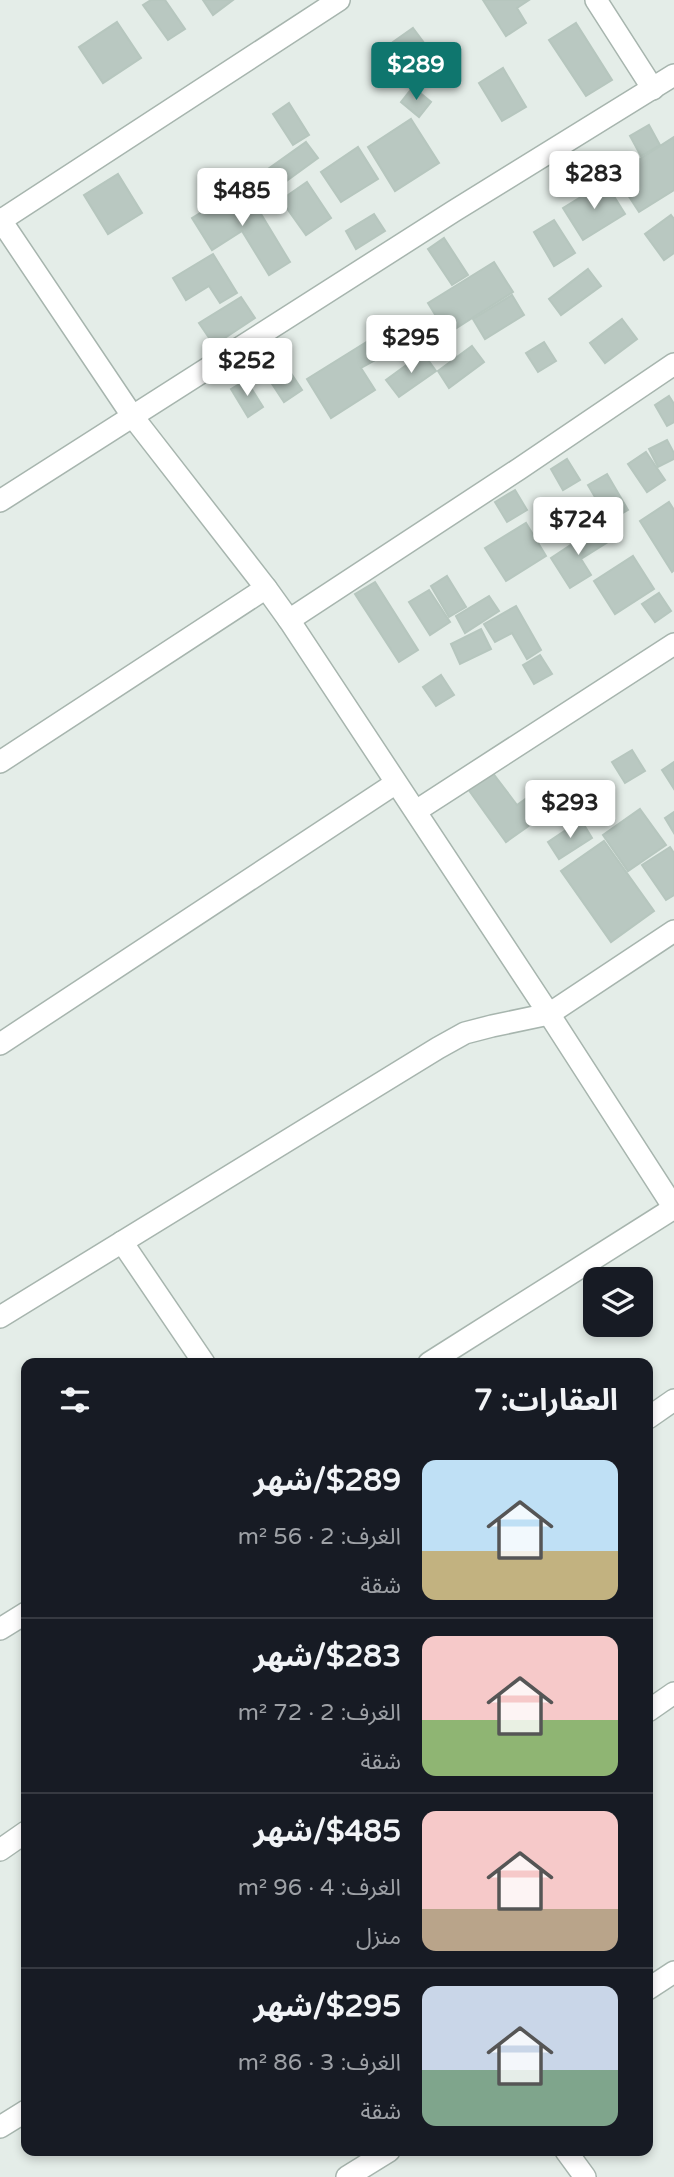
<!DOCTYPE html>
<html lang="ar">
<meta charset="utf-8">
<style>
body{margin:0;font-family:"Varela Round","Noto Sans Arabic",sans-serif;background:#242831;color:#f1f3f6;direction:rtl;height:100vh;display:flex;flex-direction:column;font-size:26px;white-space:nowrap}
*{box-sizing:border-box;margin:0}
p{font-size:23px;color:#9ea1a6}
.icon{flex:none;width:38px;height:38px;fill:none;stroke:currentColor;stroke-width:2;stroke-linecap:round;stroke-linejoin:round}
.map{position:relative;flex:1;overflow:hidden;direction:ltr}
.sheet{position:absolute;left:21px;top:1358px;width:632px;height:798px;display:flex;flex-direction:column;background:#171b24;border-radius:14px;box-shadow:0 4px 10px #0003;direction:rtl}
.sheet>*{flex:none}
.tools{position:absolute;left:583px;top:1267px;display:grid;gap:14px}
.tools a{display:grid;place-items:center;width:70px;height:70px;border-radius:14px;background:#171b24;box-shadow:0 4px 10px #0003;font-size:35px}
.price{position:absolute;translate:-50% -60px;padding:0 16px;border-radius:7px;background:#fff;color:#222;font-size:23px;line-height:46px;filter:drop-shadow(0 2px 4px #0008)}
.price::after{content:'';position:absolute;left:50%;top:42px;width:21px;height:16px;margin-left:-10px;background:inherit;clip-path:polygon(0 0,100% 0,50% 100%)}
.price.active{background:#0f766e;color:#fff}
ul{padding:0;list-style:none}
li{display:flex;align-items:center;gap:21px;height:175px;padding:0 35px}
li+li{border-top:2px solid #363941}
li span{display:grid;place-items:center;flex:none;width:196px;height:140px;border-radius:14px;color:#555}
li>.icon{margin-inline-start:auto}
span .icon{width:84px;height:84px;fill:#fffc;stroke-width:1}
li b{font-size:30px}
h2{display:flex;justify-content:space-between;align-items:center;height:84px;padding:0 35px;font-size:30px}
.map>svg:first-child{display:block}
.building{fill:#b9c8c1;stroke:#b6c6be;stroke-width:2}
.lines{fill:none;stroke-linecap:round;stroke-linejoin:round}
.minor-casing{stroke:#a7b5ae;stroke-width:24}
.minor{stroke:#fff;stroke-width:21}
</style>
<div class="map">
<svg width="674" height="2177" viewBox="0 0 674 2177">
<rect width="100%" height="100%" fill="#e4ede8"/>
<g class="building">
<path d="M 151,0 L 165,0 L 185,29 L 168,40 L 143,5 Z"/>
<path d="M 203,0 L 233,0 L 213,15 Z"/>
<path d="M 483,0 L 529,0 L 517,8 L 526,23 L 506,36 Z"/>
<path d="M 117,22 L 141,58 L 103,83 L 79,47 Z"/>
<path d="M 576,23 L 612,80 L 586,96 L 549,40 Z"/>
<path d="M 413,28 L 436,59 L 415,73 L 393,42 Z"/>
<path d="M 503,68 L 526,107 L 502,121 L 479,83 Z"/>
<path d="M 413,87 L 431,102 L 419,117 L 401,102 Z"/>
<path d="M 289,103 L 309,135 L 293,145 L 273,114 Z"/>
<path d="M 411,119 L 439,163 L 395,191 L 368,147 Z"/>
<path d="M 649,125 L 660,145 L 641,156 L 630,136 Z"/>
<path d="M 674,137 L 674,190 L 639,212 L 615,175 Z"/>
<path d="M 306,142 L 318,158 L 256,203 L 244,186 Z"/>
<path d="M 358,147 L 378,179 L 341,202 L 321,172 Z"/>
<path d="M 118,174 L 142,213 L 108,234 L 84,195 Z"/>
<path d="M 307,182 L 331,218 L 306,235 L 281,200 Z"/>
<path d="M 605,182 L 625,214 L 583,240 L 563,208 Z"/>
<path d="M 244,186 L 290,262 L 269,275 L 242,231 L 212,250 L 192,218 Z"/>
<path d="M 374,214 L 385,231 L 356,249 L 346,231 Z"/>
<path d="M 671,215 L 674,219 L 674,253 L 664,260 L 645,234 Z"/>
<path d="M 554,220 L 575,253 L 554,266 L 534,232 Z"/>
<path d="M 444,238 L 468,275 L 452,285 L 428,249 Z"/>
<path d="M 213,254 L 237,293 L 220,303 L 209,286 L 186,300 L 173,278 Z"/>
<path d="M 494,262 L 513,292 L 447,334 L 428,303 Z"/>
<path d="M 588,269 L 601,286 L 561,315 L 549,299 Z"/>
<path d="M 512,295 L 524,315 L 485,339 L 473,319 Z"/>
<path d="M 241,297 L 255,318 L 214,345 L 199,323 Z"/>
<path d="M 622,319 L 637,339 L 605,363 L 590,343 Z"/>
<path d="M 368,341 L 379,358 L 361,368 L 375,390 L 331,418 L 307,379 Z"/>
<path d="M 544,342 L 556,361 L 538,372 L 526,353 Z"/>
<path d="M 472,346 L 484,362 L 449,388 L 438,371 Z"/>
<path d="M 423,353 L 436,371 L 399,397 L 386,380 Z"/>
<path d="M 279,355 L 302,390 L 284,402 L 261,367 Z"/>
<path d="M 246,380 L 263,407 L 248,417 L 231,389 Z"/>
<path d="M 669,396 L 674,404 L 674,422 L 667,426 L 655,405 Z"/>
<path d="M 667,440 L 674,453 L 674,459 L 658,467 L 649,449 Z"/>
<path d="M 646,452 L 665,480 L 647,492 L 628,464 Z"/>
<path d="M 567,459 L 580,480 L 563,490 L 551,469 Z"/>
<path d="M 607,474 L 628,510 L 609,521 L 588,485 Z"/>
<path d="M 515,490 L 527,510 L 507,522 L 495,502 Z"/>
<path d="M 669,502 L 674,510 L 674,570 L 672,572 L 640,521 Z"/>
<path d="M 526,523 L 546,556 L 506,581 L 485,548 Z"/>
<path d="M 598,527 L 608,542 L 581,559 L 591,575 L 570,588 L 551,558 Z"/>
<path d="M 633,556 L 654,589 L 615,614 L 594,581 Z"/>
<path d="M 447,576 L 466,607 L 449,617 L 431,586 Z"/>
<path d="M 375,582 L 418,650 L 399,662 L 355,594 Z"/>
<path d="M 429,590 L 450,622 L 430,635 L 409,602 Z"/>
<path d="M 659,593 L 671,611 L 655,622 L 642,604 Z"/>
<path d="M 489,596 L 499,611 L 465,633 L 456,616 Z"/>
<path d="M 516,606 L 541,650 L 527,659 L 512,633 L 495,642 L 484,624 Z"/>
<path d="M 481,629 L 491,649 L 460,664 L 451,644 Z"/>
<path d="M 540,655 L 552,674 L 534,684 L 523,665 Z"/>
<path d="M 441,675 L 454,695 L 436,706 L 423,687 Z"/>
<path d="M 632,750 L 645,771 L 625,783 L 612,762 Z"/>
<path d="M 674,762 L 674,789 L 662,770 Z"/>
<path d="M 492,772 L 517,805 L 546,784 L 561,803 L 506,842 L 468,789 Z"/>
<path d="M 640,809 L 666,845 L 628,871 L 603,835 Z"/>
<path d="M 674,812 L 674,833 L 665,818 Z"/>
<path d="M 581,820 L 592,838 L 559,859 L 548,842 Z"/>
<path d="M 604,841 L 654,911 L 611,942 L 561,871 Z"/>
<path d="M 670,847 L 674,853 L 674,895 L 666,900 L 642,865 Z"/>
</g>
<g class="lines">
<g class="minor-casing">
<g id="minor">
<path d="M 596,0 L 653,89"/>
<path d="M 0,219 L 133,417 L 266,588 L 289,620 L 549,1014 L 674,1208"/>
<path d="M 0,221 L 339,0"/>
<path d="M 0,501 L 454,211 L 674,75"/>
<path d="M 289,620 L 519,469 L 674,364"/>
<path d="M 0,762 L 266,588"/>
<path d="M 416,811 L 674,644"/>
<path d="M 0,1044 L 396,783"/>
<path d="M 122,1242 L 204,1363"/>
<path d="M 0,1317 L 438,1048 L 465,1033 L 492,1026 L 549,1014 L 674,931"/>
<path d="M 429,1363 L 674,1208"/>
<path d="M 648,1418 L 674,1400"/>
<path d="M 0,1629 L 26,1613"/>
<path d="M 648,1711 L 674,1693"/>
<path d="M 0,1850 L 26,1832"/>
<path d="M 648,1989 L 674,1972"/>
<path d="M 0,2127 L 26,2111"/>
<path d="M 566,2151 L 585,2177"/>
<path d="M 347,2177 L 389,2151"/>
</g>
</g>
<use href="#minor" class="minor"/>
</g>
</svg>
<div class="tools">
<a><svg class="icon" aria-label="layers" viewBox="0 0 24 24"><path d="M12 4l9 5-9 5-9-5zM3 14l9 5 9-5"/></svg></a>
</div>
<b class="price active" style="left:416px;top:102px">$289</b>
<b class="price" style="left:594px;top:211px">$283</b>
<b class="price" style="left:242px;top:228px">$485</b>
<b class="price" style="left:411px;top:375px">$295</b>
<b class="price" style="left:247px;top:398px">$252</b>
<b class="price" style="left:578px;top:557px">$724</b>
<b class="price" style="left:570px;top:840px">$293</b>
<section class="sheet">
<h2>العقارات: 7<svg class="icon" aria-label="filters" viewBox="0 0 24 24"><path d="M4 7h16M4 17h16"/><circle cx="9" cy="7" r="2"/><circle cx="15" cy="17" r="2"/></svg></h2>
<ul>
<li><span style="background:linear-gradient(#bfe0f5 65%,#c2b280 0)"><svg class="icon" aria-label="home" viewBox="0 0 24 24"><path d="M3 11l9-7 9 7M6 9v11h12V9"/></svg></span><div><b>$289/شهر</b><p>الغرف: 2 · 56 m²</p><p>شقة</p></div></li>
<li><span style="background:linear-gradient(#f6c9c9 60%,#8fb573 0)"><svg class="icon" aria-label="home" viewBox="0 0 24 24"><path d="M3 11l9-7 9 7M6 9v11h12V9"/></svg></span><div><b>$283/شهر</b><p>الغرف: 2 · 72 m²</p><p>شقة</p></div></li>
<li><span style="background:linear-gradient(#f6c9c9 70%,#b9a48a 0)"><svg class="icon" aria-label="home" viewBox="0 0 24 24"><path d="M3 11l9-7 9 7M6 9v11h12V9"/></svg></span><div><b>$485/شهر</b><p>الغرف: 4 · 96 m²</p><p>منزل</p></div></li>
<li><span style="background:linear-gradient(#c9d6e8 60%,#7fa58c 0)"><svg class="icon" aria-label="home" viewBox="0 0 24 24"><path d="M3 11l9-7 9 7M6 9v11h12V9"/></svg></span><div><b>$295/شهر</b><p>الغرف: 3 · 86 m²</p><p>شقة</p></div></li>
</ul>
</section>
</div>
